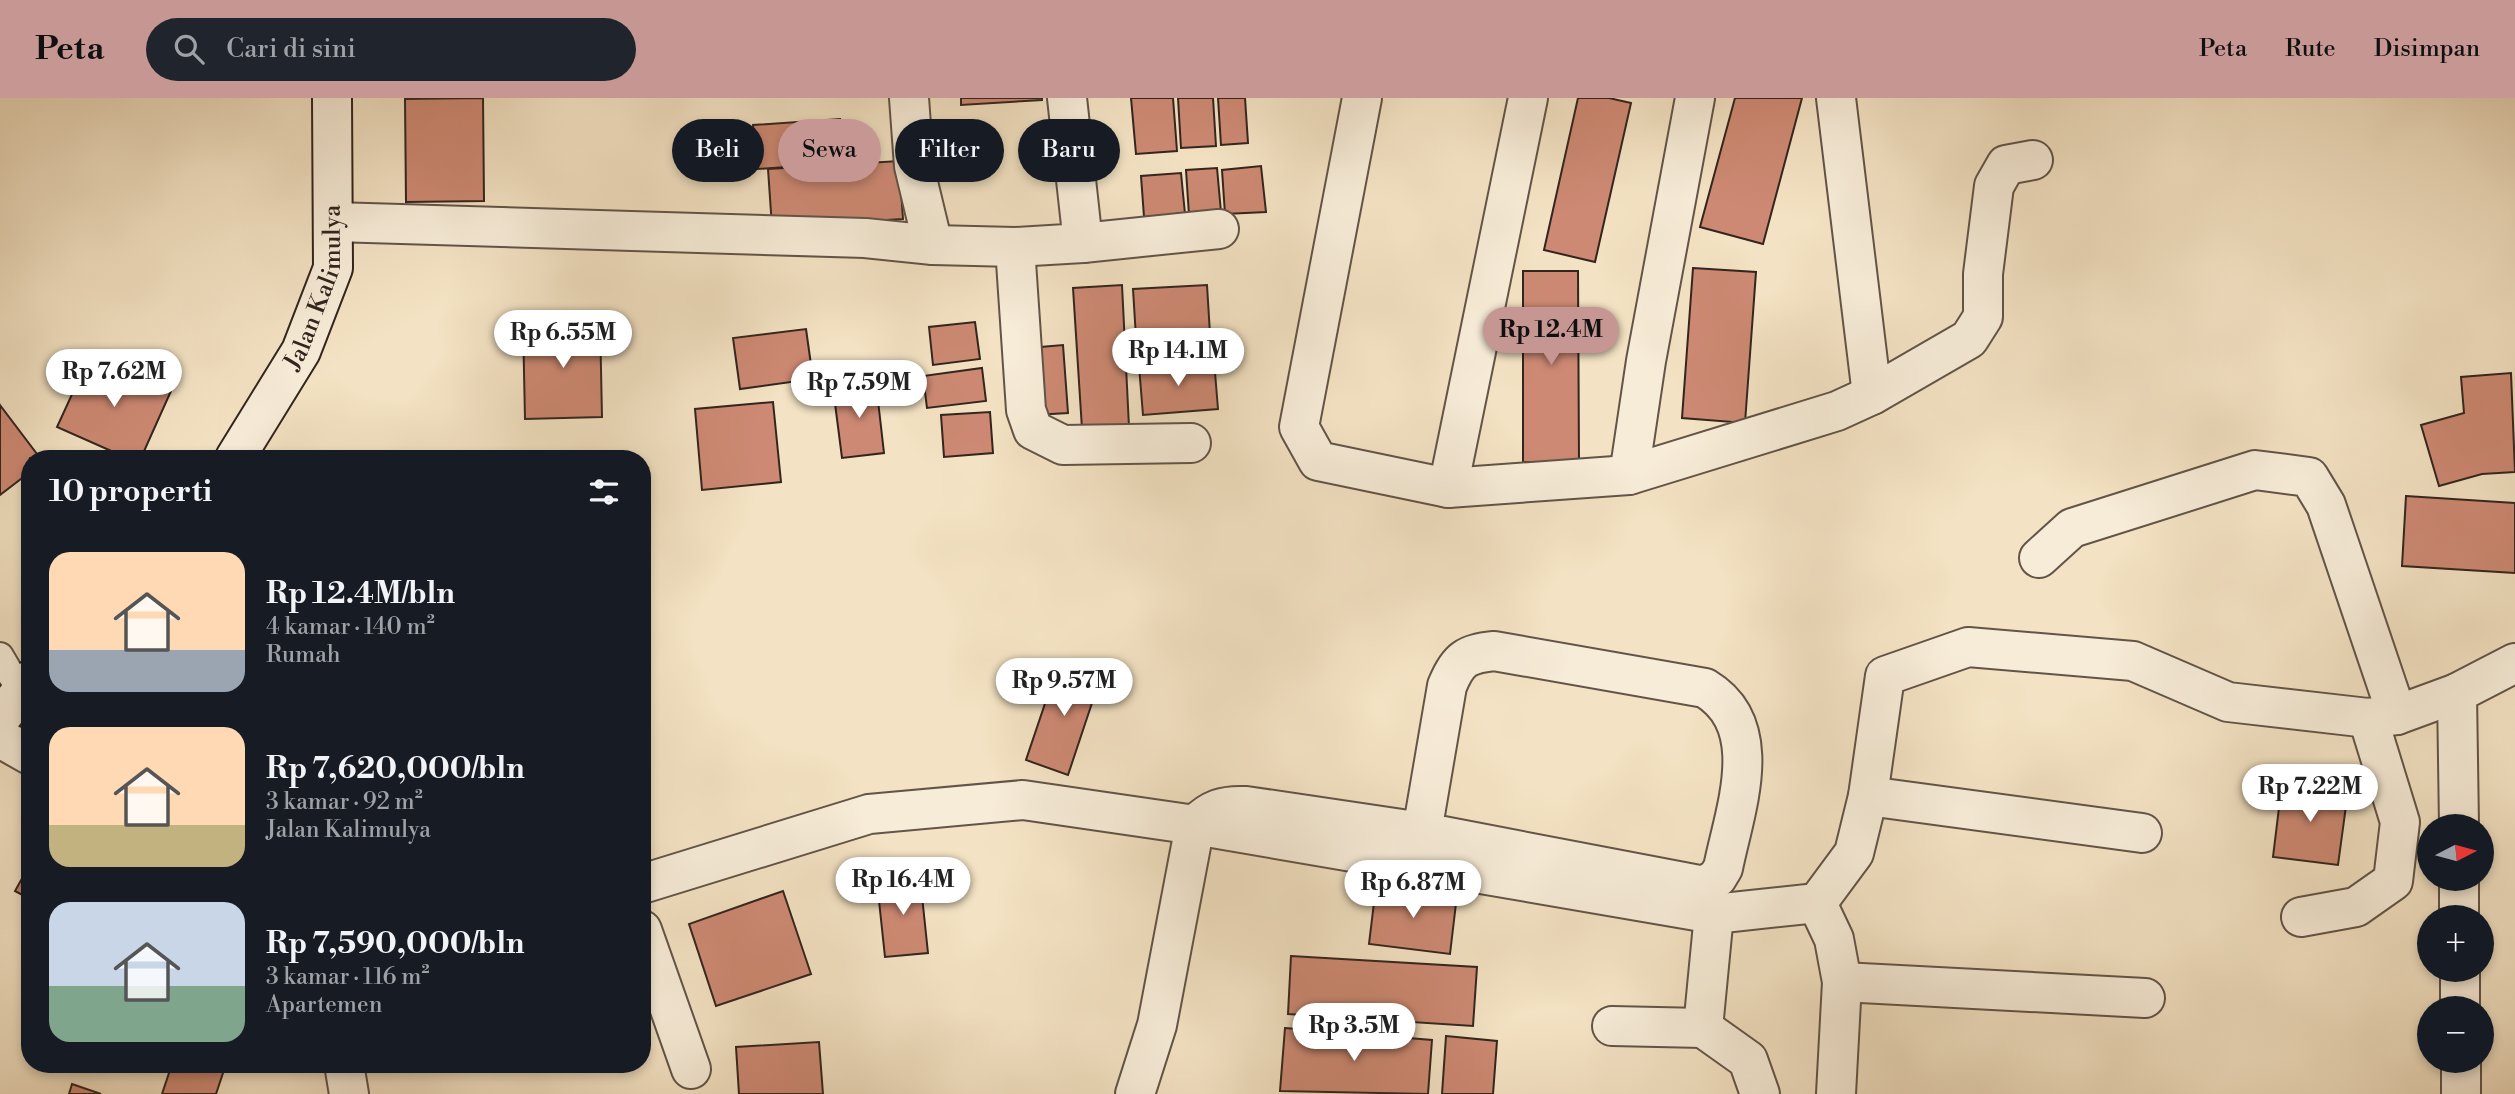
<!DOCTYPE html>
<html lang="id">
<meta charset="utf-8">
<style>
body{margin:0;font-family:"Libre Bodoni",serif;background:#20242c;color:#f1f3f6;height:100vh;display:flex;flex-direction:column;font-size:26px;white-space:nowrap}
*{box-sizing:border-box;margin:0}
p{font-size:23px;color:#9ea1a6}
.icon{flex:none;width:38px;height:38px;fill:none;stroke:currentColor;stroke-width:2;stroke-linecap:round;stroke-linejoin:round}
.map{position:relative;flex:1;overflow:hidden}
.drawer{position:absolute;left:21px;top:352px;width:630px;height:623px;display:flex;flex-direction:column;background:#171b24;border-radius:28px;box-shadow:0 4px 10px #0003}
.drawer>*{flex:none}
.guide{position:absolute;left:672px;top:21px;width:665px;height:63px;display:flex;gap:14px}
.needle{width:46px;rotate:84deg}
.tools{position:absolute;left:2417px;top:716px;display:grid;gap:14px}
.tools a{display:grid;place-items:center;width:77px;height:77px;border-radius:50%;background:#171b24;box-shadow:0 4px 10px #0003;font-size:35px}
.price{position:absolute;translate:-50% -60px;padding:0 16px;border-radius:24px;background:#fff;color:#222;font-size:23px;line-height:46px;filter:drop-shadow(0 2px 4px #0008)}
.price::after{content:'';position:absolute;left:50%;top:42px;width:21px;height:16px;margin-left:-10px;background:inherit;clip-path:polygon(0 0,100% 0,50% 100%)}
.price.on{background:#c59692;color:#111}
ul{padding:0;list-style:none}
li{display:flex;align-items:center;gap:21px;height:175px;padding:0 28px}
li span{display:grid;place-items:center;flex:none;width:196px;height:140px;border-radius:21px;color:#555}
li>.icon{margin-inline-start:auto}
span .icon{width:84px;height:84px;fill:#fffc;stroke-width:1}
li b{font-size:30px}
h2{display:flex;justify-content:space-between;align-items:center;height:84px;padding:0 28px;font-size:30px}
.pill{padding:0 24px;border-radius:32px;background:#171b24;box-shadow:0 4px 10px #0003;font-size:24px;line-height:63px}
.pill.on{background:#c59692;color:#111}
header{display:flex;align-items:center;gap:42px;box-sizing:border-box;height:98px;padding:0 35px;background:#c59692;color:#111}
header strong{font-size:33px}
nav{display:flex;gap:38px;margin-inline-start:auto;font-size:24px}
.search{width:490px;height:63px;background:#20242c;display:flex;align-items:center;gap:18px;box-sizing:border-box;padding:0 24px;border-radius:38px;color:#9ea1a6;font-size:26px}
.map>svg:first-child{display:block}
.building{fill:#cd8973;stroke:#32251f;stroke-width:2}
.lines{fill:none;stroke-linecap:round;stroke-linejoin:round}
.lane-casing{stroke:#625448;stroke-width:30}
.street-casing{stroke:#625448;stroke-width:42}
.secondary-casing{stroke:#32251f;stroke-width:42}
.lane{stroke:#f7ecd8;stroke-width:26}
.street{stroke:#f7ecd8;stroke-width:38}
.secondary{stroke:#f7ecd8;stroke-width:38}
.labels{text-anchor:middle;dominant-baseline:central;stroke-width:5;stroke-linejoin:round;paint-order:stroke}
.street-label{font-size:24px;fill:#32251f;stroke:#f7ecd8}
</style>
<header>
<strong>Peta</strong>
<div class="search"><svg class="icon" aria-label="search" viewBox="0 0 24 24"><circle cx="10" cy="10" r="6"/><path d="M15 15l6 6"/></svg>Cari di sini</div>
<nav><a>Peta</a><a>Rute</a><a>Disimpan</a></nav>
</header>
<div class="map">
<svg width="2515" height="996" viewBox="0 0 2515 996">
<rect width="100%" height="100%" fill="#f3e2c3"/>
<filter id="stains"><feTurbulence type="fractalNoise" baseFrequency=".00286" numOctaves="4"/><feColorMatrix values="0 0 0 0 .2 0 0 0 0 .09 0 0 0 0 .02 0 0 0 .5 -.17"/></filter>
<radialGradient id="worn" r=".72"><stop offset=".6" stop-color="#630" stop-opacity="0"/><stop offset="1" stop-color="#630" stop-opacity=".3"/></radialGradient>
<g class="building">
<path d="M 483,0 L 484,103 L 406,104 L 405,1 Z"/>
<path d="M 961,0 L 1042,0 L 1042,2 L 961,7 Z"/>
<path d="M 1131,0 L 1173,0 L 1177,53 L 1136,56 Z"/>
<path d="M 1178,0 L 1213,0 L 1216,48 L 1181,50 Z"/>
<path d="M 1218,0 L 1245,0 L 1248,45 L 1221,47 Z"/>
<path d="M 1578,0 L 1609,0 L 1631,5 L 1595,164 L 1544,152 Z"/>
<path d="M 1735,0 L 1802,0 L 1763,146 L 1700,129 Z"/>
<path d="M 840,21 L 843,65 L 757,71 L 753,27 Z"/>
<path d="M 899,63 L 903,121 L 772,129 L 768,71 Z"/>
<path d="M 1261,68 L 1266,114 L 1225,116 L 1222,72 Z"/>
<path d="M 1217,70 L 1221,114 L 1189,117 L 1186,72 Z"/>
<path d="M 1181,75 L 1185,116 L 1144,119 L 1141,78 Z"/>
<path d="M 1693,170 L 1756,174 L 1745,325 L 1682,320 Z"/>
<path d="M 1523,173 L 1578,173 L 1579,364 L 1523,364 Z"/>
<path d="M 1122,187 L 1129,329 L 1082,331 L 1073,190 Z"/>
<path d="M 1207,187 L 1211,252 L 1137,256 L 1133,191 Z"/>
<path d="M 600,223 L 602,319 L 525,321 L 523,225 Z"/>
<path d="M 975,224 L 980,261 L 933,267 L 929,229 Z"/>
<path d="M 806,231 L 813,281 L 740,291 L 733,240 Z"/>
<path d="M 1063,247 L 1068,315 L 1035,317 L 1029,250 Z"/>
<path d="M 90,257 L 171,293 L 141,360 L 127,360 L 57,329 Z"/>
<path d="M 1214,262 L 1218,311 L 1143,317 L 1139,268 Z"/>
<path d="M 982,270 L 986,303 L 927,310 L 923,278 Z"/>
<path d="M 2511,275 L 2515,374 L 2482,376 L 2439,388 L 2421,327 L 2464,315 L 2461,279 Z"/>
<path d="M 876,285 L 884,355 L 842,360 L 833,290 Z"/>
<path d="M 773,304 L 781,384 L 702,392 L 695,311 Z"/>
<path d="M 0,307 L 40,360 L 30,360 L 30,374 L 0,397 Z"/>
<path d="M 990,314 L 993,355 L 944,359 L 941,317 Z"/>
<path d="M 2406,398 L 2515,405 L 2515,475 L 2402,468 Z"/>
<path d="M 1059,564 L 1101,578 L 1068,677 L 1026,662 Z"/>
<path d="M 2282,685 L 2348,693 L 2338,767 L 2273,759 Z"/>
<path d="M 30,766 L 30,801 L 15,793 Z"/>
<path d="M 920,779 L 928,855 L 885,859 L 877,784 Z"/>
<path d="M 1376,788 L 1457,797 L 1450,856 L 1369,846 Z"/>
<path d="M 783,793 L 811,876 L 716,908 L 689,826 Z"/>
<path d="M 1291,858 L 1477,869 L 1473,928 L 1288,916 Z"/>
<path d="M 1285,930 L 1432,942 L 1428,996 L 1280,993 Z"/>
<path d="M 1446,938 L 1497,943 L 1493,996 L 1442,996 Z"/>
<path d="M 819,944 L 823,996 L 739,996 L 736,949 Z"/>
<path d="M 172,966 L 226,966 L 216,996 L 162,996 Z"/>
<path d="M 72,986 L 101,996 L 69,996 Z"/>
</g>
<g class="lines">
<g class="lane-casing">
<path id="lane" d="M 0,558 L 20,592"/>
</g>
<g class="street-casing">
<g id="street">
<path d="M 1362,0 L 1299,329 L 1318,363 L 1448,390 L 1629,377 L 1837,313 L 1872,297 L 1969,241 L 1983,219 L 1983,176 L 1994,88 L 2006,67 L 2033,62"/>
<path d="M 1836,0 L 1872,297"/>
<path d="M 334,124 L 865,140 L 933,147 L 914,68 L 909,0"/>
<path d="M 1083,145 L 1219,131"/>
<path d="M 933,147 L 1015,149 L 1083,145 L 1067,0"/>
<path d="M 1015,149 L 1026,312 L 1033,332 L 1063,347 L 1191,345"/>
<path d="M 1629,377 L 1646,263 L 1695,0"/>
<path d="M 1448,390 L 1528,0"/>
<path d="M 2039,460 L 2072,430 L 2255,372 L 2309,379 L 2326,407 L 2397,617"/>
<path d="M 0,640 L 30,657"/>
<path d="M 1868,698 L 2142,735"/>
<path d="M 2459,728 L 2457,595 L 2515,565"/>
<path d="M 2459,780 L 2459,819"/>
<path d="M 642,786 L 869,716 L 1023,702 L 1195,727 C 1211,711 1223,707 1246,708 L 1422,734 L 1704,788 L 1717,780 L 1723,770 C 1735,711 1768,628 1705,590 L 1494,553 C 1466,556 1458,561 1447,588 L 1422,734"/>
<path d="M 1817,805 L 1834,841 L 1842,884 L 1836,996"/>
<path d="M 1714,816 L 1703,930 L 1748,962 L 1760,996"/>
<path d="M 2301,819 L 2356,809 L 2393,783 L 2400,724 L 2368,620"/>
<path d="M 642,832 L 691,971"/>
<path d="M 2460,872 L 2460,910"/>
<path d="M 1842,884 L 2145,900"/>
<path d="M 1612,928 L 1703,930"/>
<path d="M 2461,962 L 2461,996"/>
<path d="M 344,966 L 349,996"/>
<path d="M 1135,996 L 1157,927 L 1195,727 L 1714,816 L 1817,805 L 1854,755 L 1868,698 L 1885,578 L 1968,549 L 2133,563 L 2228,604 L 2368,620 L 2397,617 L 2457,595"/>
</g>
</g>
<g class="secondary-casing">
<g id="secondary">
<path id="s1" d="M 235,360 L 301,253 L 333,170 L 332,0"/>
<path d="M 0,621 L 30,582"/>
</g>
</g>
<use href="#lane" class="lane"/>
<use href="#street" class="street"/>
<use href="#secondary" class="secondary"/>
</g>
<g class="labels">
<g class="street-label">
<text stroke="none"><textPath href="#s1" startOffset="192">Jalan Kalimulya</textPath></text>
</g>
</g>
<rect width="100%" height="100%" filter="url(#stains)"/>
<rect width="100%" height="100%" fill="url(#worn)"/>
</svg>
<div class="tools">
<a><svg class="needle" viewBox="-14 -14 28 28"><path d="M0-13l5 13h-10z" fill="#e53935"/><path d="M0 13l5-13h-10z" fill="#9ea1a6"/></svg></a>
<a>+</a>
<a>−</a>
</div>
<b class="price on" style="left:1551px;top:269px">Rp 12.4M</b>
<b class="price" style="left:563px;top:272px">Rp 6.55M</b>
<b class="price" style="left:1178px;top:290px">Rp 14.1M</b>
<b class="price" style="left:114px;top:311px">Rp 7.62M</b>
<b class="price" style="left:859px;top:322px">Rp 7.59M</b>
<b class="price" style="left:1064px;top:620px">Rp 9.57M</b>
<b class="price" style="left:2310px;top:726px">Rp 7.22M</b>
<b class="price" style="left:903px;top:819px">Rp 16.4M</b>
<b class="price" style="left:1413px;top:822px">Rp 6.87M</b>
<b class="price" style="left:1354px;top:965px">Rp 3.5M</b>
<div class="guide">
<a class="pill">Beli</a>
<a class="pill on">Sewa</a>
<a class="pill">Filter</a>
<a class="pill">Baru</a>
</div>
<section class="drawer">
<h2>10 properti<svg class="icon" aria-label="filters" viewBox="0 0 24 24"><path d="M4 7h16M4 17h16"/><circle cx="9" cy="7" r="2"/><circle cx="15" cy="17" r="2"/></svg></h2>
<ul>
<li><span style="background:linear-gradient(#ffd9b3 70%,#9aa5b1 0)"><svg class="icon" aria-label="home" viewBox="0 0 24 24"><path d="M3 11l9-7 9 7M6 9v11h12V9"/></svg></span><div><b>Rp 12.4M/bln</b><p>4 kamar · 140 m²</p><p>Rumah</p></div></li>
<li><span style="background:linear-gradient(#ffd9b3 70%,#c2b280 0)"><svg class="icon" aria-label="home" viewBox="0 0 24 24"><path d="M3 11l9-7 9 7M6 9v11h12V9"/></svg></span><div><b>Rp 7,620,000/bln</b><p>3 kamar · 92 m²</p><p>Jalan Kalimulya</p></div></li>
<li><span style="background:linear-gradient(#c9d6e8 60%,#7fa58c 0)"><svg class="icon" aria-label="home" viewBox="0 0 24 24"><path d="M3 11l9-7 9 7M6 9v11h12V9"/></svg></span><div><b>Rp 7,590,000/bln</b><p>3 kamar · 116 m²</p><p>Apartemen</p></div></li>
</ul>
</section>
</div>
